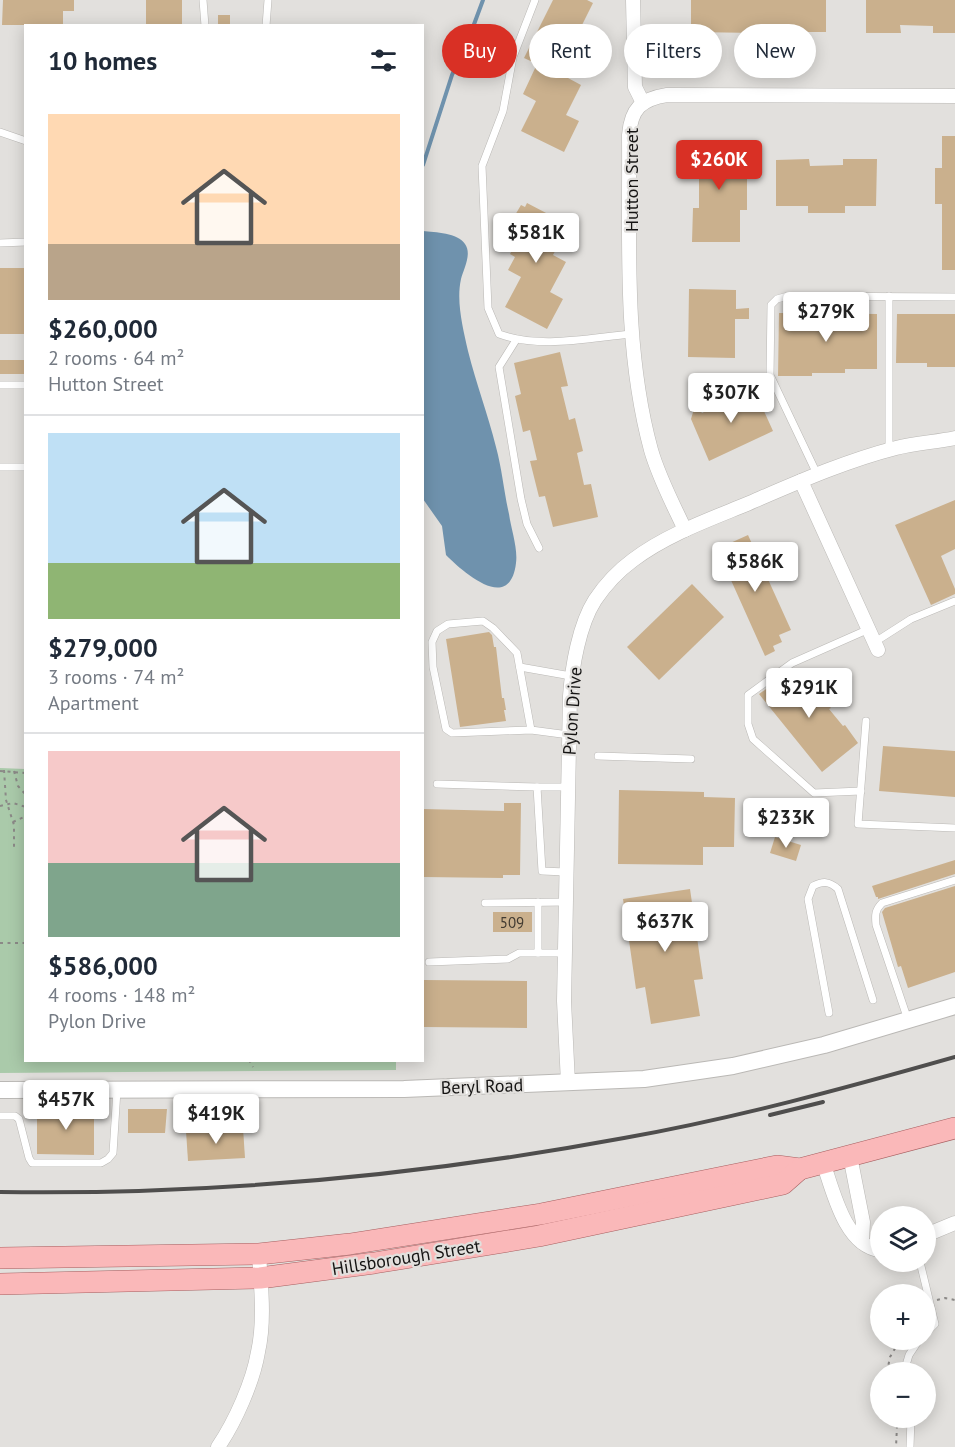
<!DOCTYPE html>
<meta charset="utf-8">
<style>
body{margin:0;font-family:"PT Sans",sans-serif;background:#f2f2f3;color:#1f2937;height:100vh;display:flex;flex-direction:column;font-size:22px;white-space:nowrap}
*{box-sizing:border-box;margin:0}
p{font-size:20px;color:#747a83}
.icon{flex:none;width:33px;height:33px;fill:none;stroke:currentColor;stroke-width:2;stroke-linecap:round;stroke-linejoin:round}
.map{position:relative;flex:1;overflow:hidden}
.side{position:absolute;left:24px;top:24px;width:400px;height:1038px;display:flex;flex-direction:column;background:#fff;border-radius:0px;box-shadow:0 3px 15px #0003}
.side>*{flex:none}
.hud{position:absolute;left:442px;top:24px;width:422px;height:54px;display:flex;gap:12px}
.tools{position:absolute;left:870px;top:1206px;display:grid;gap:12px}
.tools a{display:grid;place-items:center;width:66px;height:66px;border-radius:50%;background:#fff;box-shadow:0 3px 15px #0003;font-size:30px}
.price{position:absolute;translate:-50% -51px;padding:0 14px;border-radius:6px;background:#fff;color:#222;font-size:20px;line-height:39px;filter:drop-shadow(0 2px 3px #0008)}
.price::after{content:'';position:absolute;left:50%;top:36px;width:18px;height:14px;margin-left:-9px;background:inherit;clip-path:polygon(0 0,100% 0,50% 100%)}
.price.on{background:#d93025;color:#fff}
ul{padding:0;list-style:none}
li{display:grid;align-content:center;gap:12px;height:318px;padding:0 24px}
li+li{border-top:2px solid #e0e1e3}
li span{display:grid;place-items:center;height:186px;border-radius:0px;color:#555}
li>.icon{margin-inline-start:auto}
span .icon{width:108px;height:108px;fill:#fffc;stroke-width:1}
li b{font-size:26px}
h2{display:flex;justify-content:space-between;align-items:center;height:72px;padding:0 24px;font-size:26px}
.chip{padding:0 21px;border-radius:27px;background:#fff;box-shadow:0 3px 15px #0003;font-size:21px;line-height:54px}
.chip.on{background:#d93025;color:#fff}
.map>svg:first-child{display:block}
.green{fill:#aacaaa}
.water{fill:#6f92ad}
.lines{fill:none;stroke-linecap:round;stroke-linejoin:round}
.stream{stroke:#6f92ad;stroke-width:4}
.building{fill:#cab08d}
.service-casing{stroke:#bab8b5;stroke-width:8}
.minor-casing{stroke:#bab8b5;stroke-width:15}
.tertiary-casing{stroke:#bab8b5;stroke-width:18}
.primary-casing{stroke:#a75f60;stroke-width:22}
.path{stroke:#8b8987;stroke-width:2;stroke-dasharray:3 4.5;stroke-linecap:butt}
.service{stroke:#fff;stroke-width:7}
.minor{stroke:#fff;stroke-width:14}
.tertiary{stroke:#fff;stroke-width:16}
.primary{stroke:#fab8b9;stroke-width:21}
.rail{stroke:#4f4e4d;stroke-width:4}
.labels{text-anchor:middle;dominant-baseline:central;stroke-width:4.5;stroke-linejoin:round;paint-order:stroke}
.number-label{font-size:15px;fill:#423b32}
.street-label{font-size:18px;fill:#151413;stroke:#e2e0dd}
</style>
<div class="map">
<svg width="955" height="1447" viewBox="0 0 955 1447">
<rect width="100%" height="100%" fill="#e2e0dd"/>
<path class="green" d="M 0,768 L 25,769 L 26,1060 L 396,1060 L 396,1070 L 0,1073 Z"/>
<path class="water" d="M 423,231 C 435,232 458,233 465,244 C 472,254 464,268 461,279 C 456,302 463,328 468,351 C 476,383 488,415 496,447 C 502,469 504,492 509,514 C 511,529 518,548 516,563 C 510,614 463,572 446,555 L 442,526 L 423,499 Z"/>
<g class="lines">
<path class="stream" d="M 423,165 L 452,75 L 473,27 L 483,0"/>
</g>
<g class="building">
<path d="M 3,0 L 74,0 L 74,11 L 63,11 L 63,25 L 2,25 Z"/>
<rect x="146" y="0" width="36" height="26"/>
<path d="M 553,0 L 587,0 L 593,3 L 573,43 L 583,48 L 568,78 L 581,85 L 566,115 L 579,121 L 564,152 L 521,131 L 536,101 L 523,94 L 537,64 L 524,58 Z"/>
<path d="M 691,0 L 826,0 L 826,32 L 792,32 L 792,26 L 758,26 L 758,33 L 691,32 Z"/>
<path d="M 866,0 L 955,0 L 955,33 L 933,33 L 933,26 L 900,25 L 901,33 L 866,33 Z"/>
<rect x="218" y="15" width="12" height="11"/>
<path d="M 942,136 L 955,136 L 955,270 L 942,270 L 942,204 L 935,204 L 935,168 L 942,168 Z"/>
<path d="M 740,140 L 740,173 L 747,173 L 747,210 L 740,210 L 740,242 L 692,242 L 693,208 L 699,208 L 699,175 L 692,175 L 693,141 Z"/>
<path d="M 809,159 L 810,166 L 843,165 L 843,159 L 877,159 L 876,206 L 845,206 L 845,213 L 808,213 L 808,206 L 776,206 L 776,160 Z"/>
<path d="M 527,203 L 569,225 L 553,255 L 566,262 L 550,292 L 563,299 L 547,329 L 505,307 L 521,277 L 508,270 L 515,257 L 510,254 L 519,238 L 511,233 L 512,230 L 508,227 L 521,205 L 525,207 Z"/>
<rect x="0" y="268" width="26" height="66"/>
<path d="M 689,289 L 736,290 L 736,309 L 749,308 L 749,319 L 735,319 L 735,358 L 688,357 Z"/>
<path d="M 779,313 L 877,314 L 877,369 L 845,369 L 845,373 L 812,373 L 812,376 L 778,376 Z"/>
<path d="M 897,314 L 955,314 L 955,367 L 927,367 L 927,363 L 896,363 Z"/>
<path d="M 560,352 L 568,386 L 561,387 L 569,420 L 575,418 L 583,451 L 577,453 L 584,485 L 591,484 L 598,517 L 553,527 L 545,496 L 539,497 L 530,461 L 537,460 L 530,430 L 523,432 L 515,396 L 521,394 L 514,363 Z"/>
<rect x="0" y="360" width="26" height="14"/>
<path d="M 746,386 L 754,389 L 773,431 L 709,461 L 691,419 L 694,409 L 703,413 L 707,404 L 716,407 L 720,398 L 729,401 L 732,392 L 742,396 Z"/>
<path d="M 955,500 L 955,549 L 941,556 L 955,589 L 955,594 L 931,605 L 895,525 Z"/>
<path d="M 748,535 L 791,630 L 779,635 L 782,642 L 773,646 L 775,651 L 765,656 L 717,549 Z"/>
<path d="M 692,584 L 724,617 L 659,680 L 627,647 Z"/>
<path d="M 489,632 L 492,635 L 494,647 L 496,647 L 502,698 L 504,698 L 506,710 L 504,710 L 506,721 L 460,727 L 446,639 Z"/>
<path d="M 796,668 L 801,674 L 802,672 L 809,681 L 808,683 L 831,708 L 829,709 L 843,726 L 845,725 L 858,743 L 822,772 L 759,694 Z"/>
<path d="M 883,746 L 955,751 L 955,797 L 879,791 Z"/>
<path d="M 619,790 L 704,792 L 704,797 L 735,798 L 734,847 L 703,847 L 703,865 L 618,864 Z"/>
<path d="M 504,803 L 521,803 L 520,875 L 503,875 L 503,878 L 423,877 L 423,809 L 504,811 Z"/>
<path d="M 775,837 L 801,845 L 796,861 L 770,853 Z"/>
<path d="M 955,860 L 955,874 L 878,899 L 878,897 L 876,897 L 872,886 Z"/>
<path d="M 955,886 L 955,972 L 908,988 L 901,966 L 898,967 L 882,912 L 885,908 Z"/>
<path d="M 690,889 L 703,979 L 694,980 L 700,1016 L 651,1024 L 645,987 L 636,989 L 623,899 Z"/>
<rect x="493" y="912" width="39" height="20"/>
<path d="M 423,980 L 527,981 L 527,1028 L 423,1027 Z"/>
<path d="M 37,1107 L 94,1108 L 94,1155 L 37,1154 Z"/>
<path d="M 128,1109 L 167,1109 L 165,1133 L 128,1133 Z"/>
<path d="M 243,1128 L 245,1158 L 188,1161 L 186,1131 Z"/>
</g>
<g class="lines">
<g class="service-casing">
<g id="service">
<path d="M 203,0 L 205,26"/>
<path d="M 535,0 L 513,57 L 503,111 L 482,166 L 488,308 L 499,334 C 540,349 588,338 631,334"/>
<path d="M 266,26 L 268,0"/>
<path d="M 0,132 L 26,141"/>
<path d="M 0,243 L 26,242"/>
<path d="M 516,340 L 499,367 L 521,499 L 527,524 L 539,548"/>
<path d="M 0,385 L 26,385"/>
<path d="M 889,450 L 889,296"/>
<path d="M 0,467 L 26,467"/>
<path d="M 817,474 L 770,375 L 771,305 L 777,299 L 788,296 L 955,297"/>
<path d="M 875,642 L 911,619 L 955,601"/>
<path d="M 520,667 L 571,676"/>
<path d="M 866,721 L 858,824 L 955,828"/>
<path d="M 531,730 L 517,653 L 493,628 L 483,621 L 448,624 L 437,631 L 432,642 L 433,667 L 446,729 L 452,733 L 531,730 L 569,735"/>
<path d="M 598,756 L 691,759"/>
<path d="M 437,784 L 537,787 L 542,871 L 566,872"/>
<path d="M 537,787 L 568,787"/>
<path d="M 861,791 L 814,793 L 753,739 L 748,724 L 748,695 L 792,663 L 869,629"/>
<path d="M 485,903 L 566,902"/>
<path d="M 538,953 L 538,902"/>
<path d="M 429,962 L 508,959 L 519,953 L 565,953"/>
<path d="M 829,1013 L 808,899 L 813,886 C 823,881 829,881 838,889 L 873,1000"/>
<path d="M 908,1020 L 876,925 C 875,915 875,910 882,903 L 955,880"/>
<path d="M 0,1116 L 15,1116 L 19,1119 L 29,1158 L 32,1163 L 101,1163 L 108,1159 L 113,1153 L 117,1090"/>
<path d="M 920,1262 L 935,1324 L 926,1333"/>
<path d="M 904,1372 L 909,1355 L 919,1340"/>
<path d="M 910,1447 L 911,1418"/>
</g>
</g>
<g class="minor-casing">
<g id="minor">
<path d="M 633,0 L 635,87 L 643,103"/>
<path d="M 801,481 L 878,650"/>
<path d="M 685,530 C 673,504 659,478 651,450 C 623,347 630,240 629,135 C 631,109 641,99 667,95 L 955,96"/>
<path d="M 568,1083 L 564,1001 L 570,696 C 572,667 579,625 595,600 C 605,585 618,571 633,560 C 666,535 708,520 747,504 C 796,483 845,461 896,448 C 915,443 936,442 955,438"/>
<path d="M 850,1156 L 863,1222 L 862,1242"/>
<path d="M 823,1162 C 833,1191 845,1246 880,1250"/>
<path d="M 926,1235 L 955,1223"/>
<path d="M 218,1447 C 235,1422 253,1382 258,1352 C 265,1321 261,1286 259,1254"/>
</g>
</g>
<g class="tertiary-casing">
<path id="tertiary" d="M 0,1090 L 404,1089 L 644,1079 L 733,1066 L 824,1045 L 955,1006"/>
</g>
<g class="primary-casing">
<g id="primary">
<path d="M 0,1258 L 259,1254 L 350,1244 L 541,1214 L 777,1166 L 800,1169 L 955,1128"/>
<path d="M 0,1284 L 260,1278 L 374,1263 L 539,1236 L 783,1184 L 800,1169"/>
</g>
</g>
<g class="path">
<path d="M 4,770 L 6,800 L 14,825 L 14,848"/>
<path d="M 0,771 L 26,773"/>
<path d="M 14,771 L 18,786 L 26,795"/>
<path d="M 0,806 L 13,803 L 26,807"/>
<path d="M 13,822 L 26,816"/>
<path d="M 0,943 L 26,943"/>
<path d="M 249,1060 L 253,1067"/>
<path d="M 937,1300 L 945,1298 L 955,1300"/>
<path d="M 887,1372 L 890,1357 L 900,1340"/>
<path d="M 896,1418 L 897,1426 L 896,1447"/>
</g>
<use href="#service" class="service"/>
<use href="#minor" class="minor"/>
<use href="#tertiary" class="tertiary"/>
<use href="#primary" class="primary"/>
<g class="rail">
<path d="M 770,1115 L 823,1102"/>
<path d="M 0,1192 C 209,1195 419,1176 624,1138 C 736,1118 846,1088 955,1057"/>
</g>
</g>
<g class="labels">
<g class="number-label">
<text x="512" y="922">509</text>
</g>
<g class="street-label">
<text transform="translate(631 180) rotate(-90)">Hutton Street</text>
<text transform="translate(572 711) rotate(-86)">Pylon Drive</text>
<text transform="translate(482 1086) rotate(-2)">Beryl Road</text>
<text transform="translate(406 1257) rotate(-9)">Hillsborough Street</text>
</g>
</g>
</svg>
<div class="tools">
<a><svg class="icon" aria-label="layers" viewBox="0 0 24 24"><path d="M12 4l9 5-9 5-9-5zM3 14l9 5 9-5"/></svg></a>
<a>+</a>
<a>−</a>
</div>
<b class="price on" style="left:719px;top:191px">$260K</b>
<b class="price" style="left:536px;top:264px">$581K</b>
<b class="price" style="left:826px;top:343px">$279K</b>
<b class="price" style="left:731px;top:424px">$307K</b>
<b class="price" style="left:755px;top:593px">$586K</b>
<b class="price" style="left:809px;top:719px">$291K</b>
<b class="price" style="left:786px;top:849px">$233K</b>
<b class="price" style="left:665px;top:953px">$637K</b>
<b class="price" style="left:66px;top:1131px">$457K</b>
<b class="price" style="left:216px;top:1145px">$419K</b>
<div class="hud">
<a class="chip on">Buy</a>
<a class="chip">Rent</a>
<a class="chip">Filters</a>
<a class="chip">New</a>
</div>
<section class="side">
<h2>10 homes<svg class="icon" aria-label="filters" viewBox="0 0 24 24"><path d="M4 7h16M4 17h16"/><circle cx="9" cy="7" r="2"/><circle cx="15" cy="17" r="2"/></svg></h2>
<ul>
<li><span style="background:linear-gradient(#ffd9b3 70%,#b9a48a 0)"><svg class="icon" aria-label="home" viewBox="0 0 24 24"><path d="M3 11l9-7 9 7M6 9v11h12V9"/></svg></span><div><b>$260,000</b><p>2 rooms · 64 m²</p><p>Hutton Street</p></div></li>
<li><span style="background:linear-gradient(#bfe0f5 70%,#8fb573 0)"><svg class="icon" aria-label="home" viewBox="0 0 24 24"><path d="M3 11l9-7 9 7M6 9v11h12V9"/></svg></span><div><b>$279,000</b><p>3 rooms · 74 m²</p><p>Apartment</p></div></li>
<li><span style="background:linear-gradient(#f6c9c9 60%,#7fa58c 0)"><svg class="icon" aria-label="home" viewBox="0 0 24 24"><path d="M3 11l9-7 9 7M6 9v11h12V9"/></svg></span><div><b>$586,000</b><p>4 rooms · 148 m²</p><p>Pylon Drive</p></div></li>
</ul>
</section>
</div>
